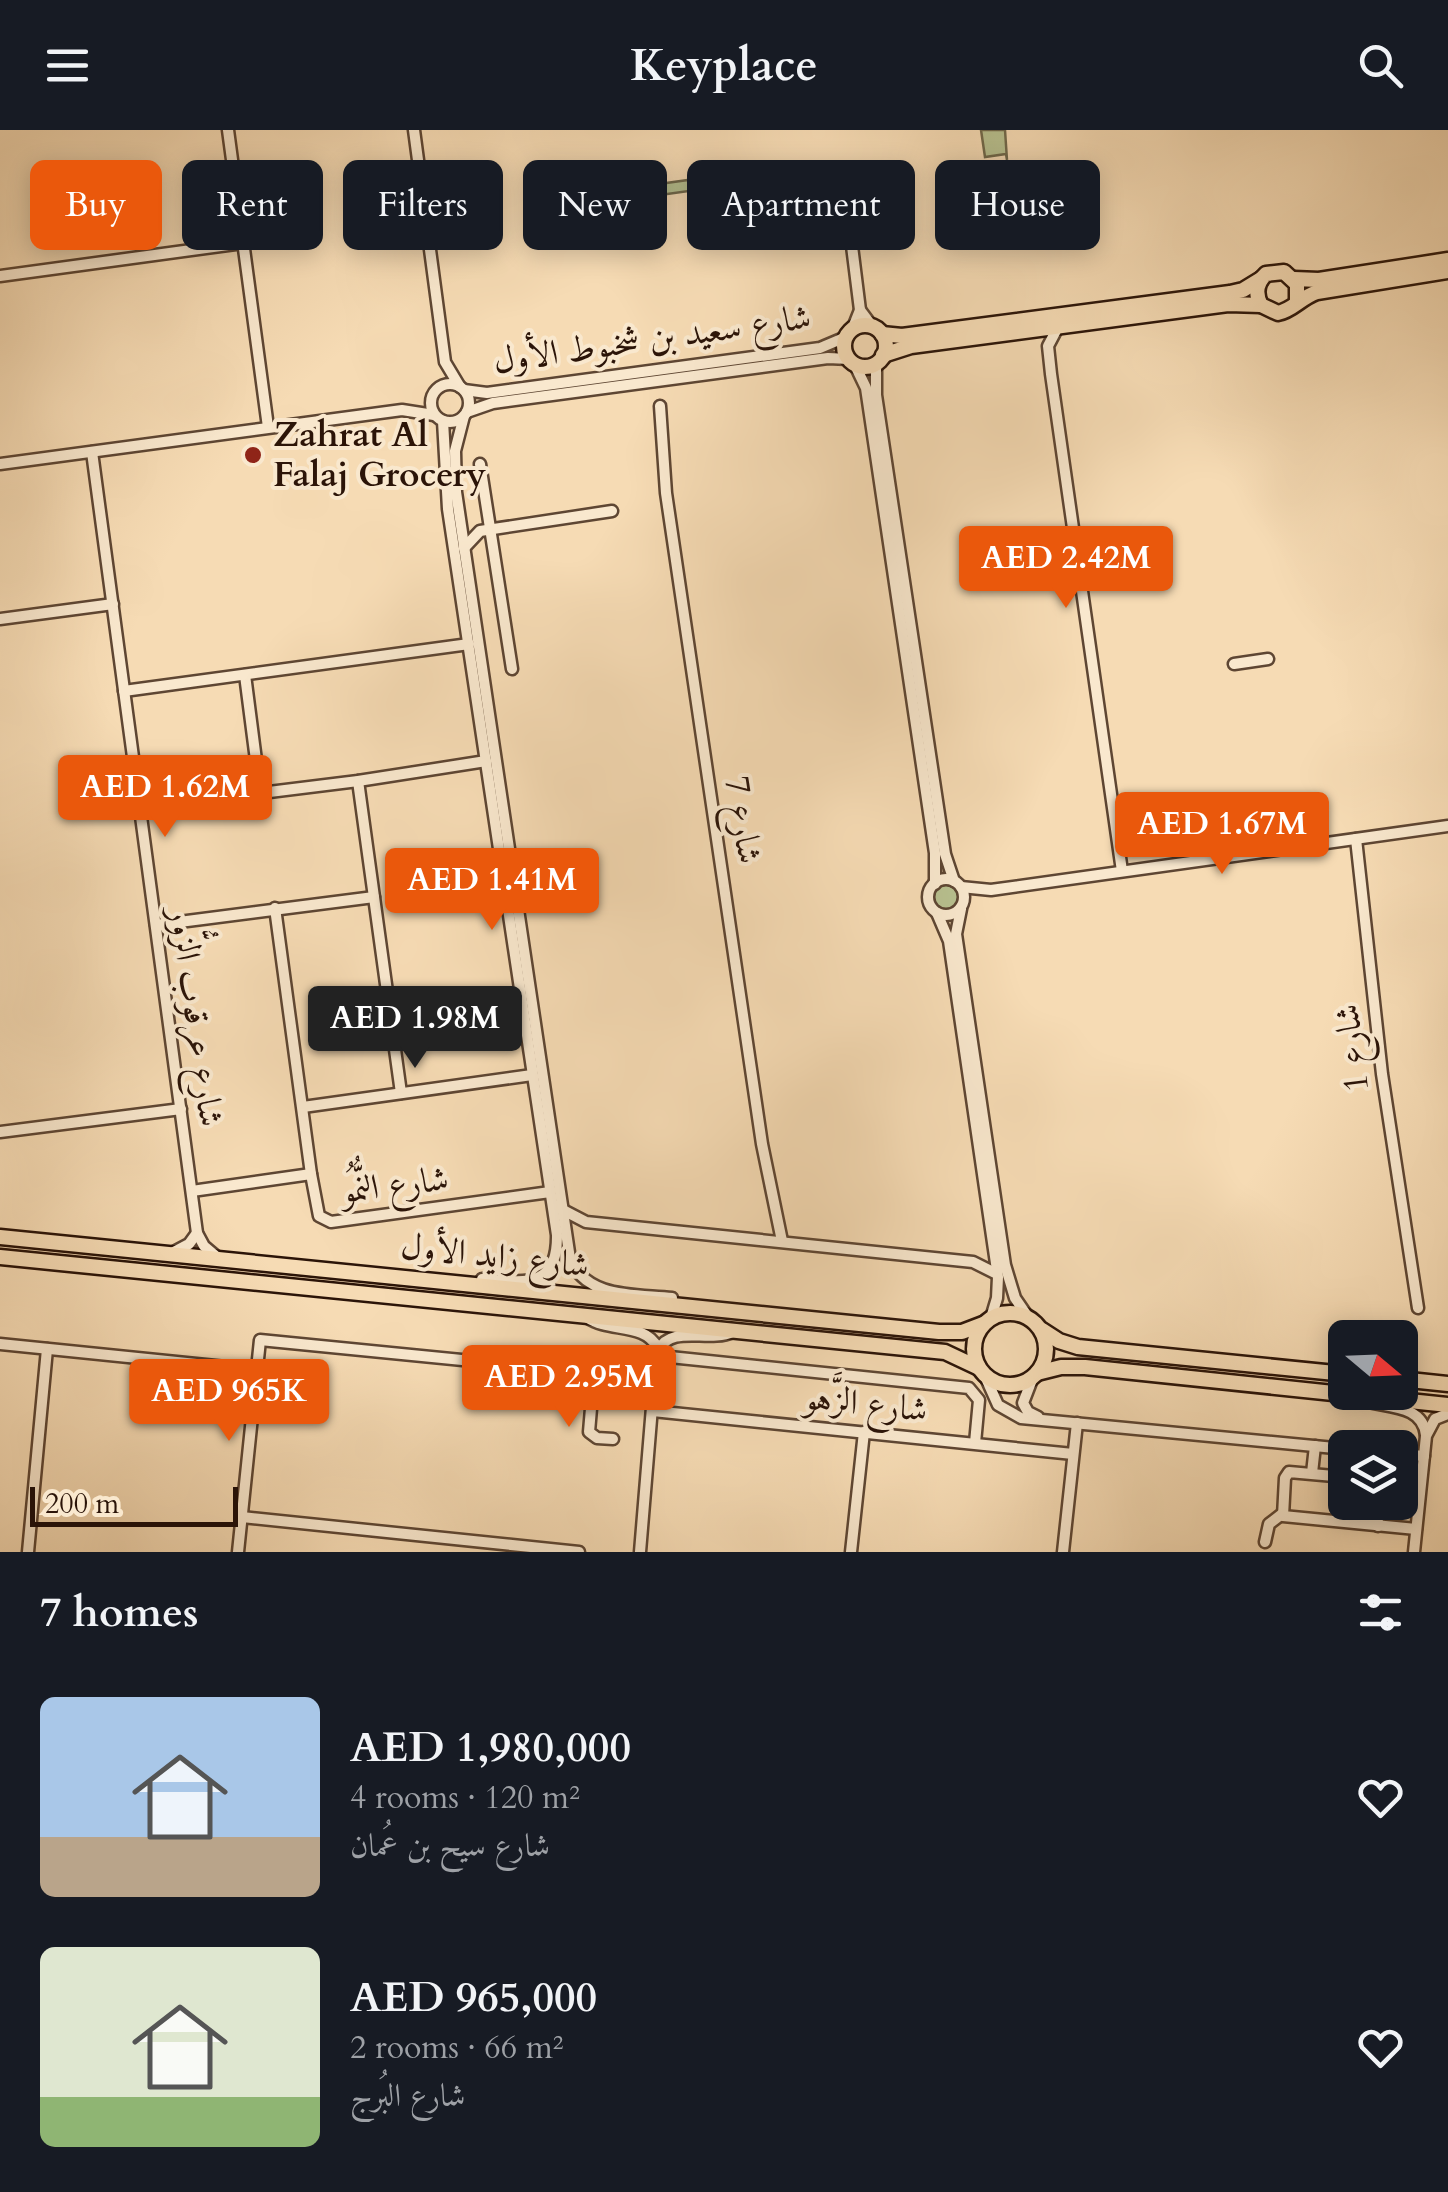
<!DOCTYPE html>
<meta charset="utf-8">
<style>
body{margin:0;font-family:Cardo,Amiri,serif;background:#242831;color:#f1f3f6;height:100vh;display:flex;flex-direction:column;font-size:38px;white-space:nowrap}
*{box-sizing:border-box;margin:0}
p{font-size:32px;color:#9ea1a6}
.icon{flex:none;width:55px;height:55px;fill:none;stroke:currentColor;stroke-width:2;stroke-linecap:round;stroke-linejoin:round}
.map{position:relative;height:1422px;overflow:hidden}
.side{display:flex;flex-direction:column;background:#171b24;flex:1}
.side>*{flex:none}
.top-card{position:absolute;left:30px;top:30px;width:1390px;height:90px;display:flex;gap:20px}
.needle{width:65px;rotate:109deg}
.buttons{position:absolute;left:1328px;top:1190px;display:grid;gap:20px}
.buttons a{display:grid;place-items:center;width:90px;height:90px;border-radius:15px;background:#171b24;box-shadow:0 5px 25px #0003;font-size:50px}
.scale{position:absolute;left:30px;bottom:25px;width:208px;box-sizing:border-box;padding-left:10px;border:5px solid #2b1408;border-top:0;font-size:28px;line-height:35px;white-space:nowrap;color:#2b1408;-webkit-text-stroke:8px #f9e8ce;paint-order:stroke}
.price{position:absolute;translate:-50% -85px;padding:0 22px;border-radius:10px;background:#ea580c;color:#fff;font-size:32px;line-height:65px;filter:drop-shadow(0 2px 5px #0008)}
.price::after{content:'';position:absolute;left:50%;top:60px;width:30px;height:22px;margin-left:-15px;background:inherit;clip-path:polygon(0 0,100% 0,50% 100%)}
.price.on{background:#222;color:#fff}
ul{padding:0;list-style:none}
li{display:flex;align-items:center;gap:30px;height:250px;padding:0 40px}
li span{display:grid;place-items:center;flex:none;width:280px;height:200px;border-radius:15px;color:#555}
li>.icon{margin-inline-start:auto}
span .icon{width:120px;height:120px;fill:#fffc;stroke-width:1}
li b{font-size:42px}
h2{display:flex;justify-content:space-between;align-items:center;height:120px;padding:0 40px;font-size:42px}
.chip{padding:0 35px;border-radius:15px;background:#171b24;box-shadow:0 5px 25px #0003;font-size:35px;line-height:90px}
.chip.on{background:#ea580c;color:#fff}
header{display:flex;justify-content:space-between;align-items:center;height:130px;padding:0 40px;background:#171b24;font-size:45px;font-weight:700}
.map>svg:first-child{display:block}
.green{fill:#b8c190;stroke:#726a4c;stroke-width:2.5}
.lines{fill:none;stroke-linecap:round;stroke-linejoin:round}
.minor-casing{stroke:#5e4633;stroke-width:15}
.major-casing{stroke:#2b1408;stroke-width:19}
.minor{stroke:#f9e8ce;stroke-width:10}
.major{stroke:#f6dbb4;stroke-width:14}
.poi-dot{fill:#8f2418;stroke:#f9e8ce;stroke-width:4}
.labels{text-anchor:middle;dominant-baseline:central;stroke-width:8;stroke-linejoin:round;paint-order:stroke}
.street-label{font-size:35px;fill:#2b1408;stroke:#f9e8ce}
.poi-label{font-size:35px;font-weight:bold;fill:#2b1408;stroke:#f9e8ce;text-anchor:start}
</style>
<header><svg class="icon" aria-label="menu" viewBox="0 0 24 24"><path d="M4 6h16M4 12h16M4 18h16"/></svg>Keyplace<svg class="icon" aria-label="search" viewBox="0 0 24 24"><circle cx="10" cy="10" r="6"/><path d="M15 15l6 6"/></svg></header>
<div class="map">
<svg width="1448" height="1422" viewBox="0 0 1448 1422">
<rect width="100%" height="100%" fill="#f6dbb4"/>
<filter id="stains"><feTurbulence type="fractalNoise" baseFrequency=".002" numOctaves="4"/><feColorMatrix values="0 0 0 0 .2 0 0 0 0 .09 0 0 0 0 .02 0 0 0 .5 -.17"/></filter>
<radialGradient id="worn" r=".72"><stop offset=".6" stop-color="#630" stop-opacity="0"/><stop offset="1" stop-color="#630" stop-opacity=".3"/></radialGradient>
<g class="green">
<path d="M 981,0 L 1005,0 L 1007,30 L 1006,24 L 985,27 Z"/>
<path d="M 688,50 L 689,61 L 617,71 L 616,60 Z"/>
<circle cx="946" cy="767" r="13"/>
</g>
<g class="lines">
<g class="minor-casing">
<g id="minor">
<path d="M 228,0 L 268,297"/>
<path d="M 414,0 L 445,232 L 460,257"/>
<path d="M 851,108 L 860,180 L 852,200"/>
<path d="M 0,146 L 243,113"/>
<path d="M 860,180 L 872,196"/>
<path d="M 1058,197 L 1048,216 L 1051,244 L 1122,741"/>
<path d="M 854,233 L 866,258 L 935,723 L 935,754"/>
<path d="M 876,233 L 876,265 L 945,724 L 954,751"/>
<circle cx="450" cy="273" r="19"/>
<path d="M 464,260 L 487,263 L 820,218 L 846,207"/>
<path d="M 660,276 L 666,363 L 762,1014 L 782,1111"/>
<path d="M 467,282 L 493,273 L 828,228 L 849,229"/>
<path d="M 464,286 L 455,321 L 456,362 L 570,1129 C 587,1169 635,1164 672,1168"/>
<path d="M 443,291 L 448,379 L 557,1105 C 558,1160 522,1152 482,1149"/>
<path d="M 92,322 L 197,1103 L 204,1116 L 217,1127"/>
<path d="M 0,334 L 402,280 L 434,285"/>
<path d="M 480,334 L 512,539"/>
<path d="M 464,418 L 480,401 L 612,381"/>
<path d="M 0,489 L 113,474"/>
<path d="M 1234,534 L 1268,529"/>
<path d="M 245,545 L 260,661"/>
<path d="M 124,561 L 469,514"/>
<path d="M 358,651 L 401,963"/>
<path d="M 140,678 L 358,651 L 486,631"/>
<path d="M 1356,709 L 1382,944 L 1418,1178"/>
<circle cx="946" cy="767" r="18"/>
<path d="M 961,757 L 991,760 L 1448,696"/>
<path d="M 275,778 L 311,1044 L 319,1086 L 331,1092 L 550,1062"/>
<path d="M 961,779 L 956,804 L 1005,1135 L 1015,1168 L 1028,1187"/>
<path d="M 937,783 L 949,811 L 998,1147 L 997,1168 L 991,1188"/>
<path d="M 156,795 L 374,767"/>
<path d="M 303,977 L 532,945"/>
<path d="M 0,1002 L 181,979"/>
<path d="M 192,1061 L 311,1044"/>
<path d="M 561,1079 L 586,1092 L 973,1132 L 997,1144"/>
<path d="M 172,1123 L 189,1114 L 197,1103"/>
<path d="M 588,1188 C 609,1202 645,1193 657,1217 L 640,1422"/>
<path d="M 0,1214 L 256,1240"/>
<path d="M 658,1220 C 673,1194 707,1213 733,1202"/>
<path d="M 670,1227 L 969,1258 L 979,1270 L 975,1313"/>
<path d="M 594,1243 L 589,1302 L 597,1308 L 613,1309"/>
<path d="M 985,1246 L 998,1275 L 1021,1288 L 1345,1319"/>
<path d="M 1033,1247 L 1023,1273 L 1028,1282 L 1038,1287"/>
<path d="M 1355,1268 C 1380,1279 1422,1271 1426,1305"/>
<path d="M 653,1281 L 1073,1324"/>
<path d="M 1400,1324 L 1424,1326"/>
<path d="M 1312,1343 L 1315,1316"/>
<path d="M 1345,1347 L 1289,1342 L 1285,1348 L 1283,1386 L 1416,1399"/>
<path d="M 1377,1372 L 1378,1396"/>
<path d="M 242,1387 L 579,1422"/>
<path d="M 1265,1412 L 1269,1394 L 1282,1384"/>
<path d="M 28,1422 L 47,1219"/>
<path d="M 238,1422 L 260,1210 L 655,1249"/>
<path d="M 851,1422 L 864,1302"/>
<path d="M 1063,1422 L 1077,1293"/>
<path d="M 1414,1422 L 1426,1306 L 1435,1289 L 1448,1284"/>
</g>
</g>
<g class="major-casing">
<g id="major">
<path d="M 1294,149 L 1319,150 L 1448,130"/>
<path d="M 1297,170 L 1297,154 L 1284,142 L 1266,144 C 1256,153 1255,164 1261,175 L 1278,183 C 1293,180 1300,168 1317,162 L 1448,141"/>
<circle cx="865" cy="216" r="21"/>
<path d="M 882,204 L 902,206 L 1230,163 L 1243,160 L 1261,149"/>
<path d="M 883,225 L 911,216 L 1228,174 L 1261,175"/>
<path d="M 0,1107 L 939,1202 L 962,1202 L 983,1194"/>
<path d="M 0,1127 L 945,1222 L 979,1238"/>
<circle cx="1010" cy="1219" r="36"/>
<path d="M 1042,1200 L 1059,1211 L 1078,1217 L 1345,1244"/>
<path d="M 1037,1243 L 1061,1237 L 1085,1237 L 1448,1275"/>
<path d="M 1400,1249 L 1448,1254"/>
</g>
</g>
<use href="#minor" class="minor"/>
<use href="#major" class="major"/>
</g>
<circle class="poi-dot" cx="253" cy="325" r="10"/>
<g class="labels">
<g class="street-label">
<text transform="translate(652 209) rotate(-8)">شارع سعيد بن شخبوط الأول</text>
<text transform="translate(743 690) rotate(81)">شارع 7</text>
<text transform="translate(196 887) rotate(82)">شارع عرقوب الزُّور</text>
<text transform="translate(1352 918) rotate(-97)">شارع 1</text>
<text transform="translate(395 1055) rotate(-7)">شارع النُّمُو</text>
<text transform="translate(495 1126) rotate(6)">شارع زايد الأول</text>
<text transform="translate(866 1274) rotate(6)">شارع الزَّهو</text>
</g>
<g class="poi-label">
<text x="273" y="305">Zahrat Al<tspan x="273" dy="40">Falaj Grocery</tspan></text>
</g>
</g>
<rect width="100%" height="100%" filter="url(#stains)"/>
<rect width="100%" height="100%" fill="url(#worn)"/>
</svg>
<div class="buttons">
<a><svg class="needle" viewBox="-14 -14 28 28"><path d="M0-13l5 13h-10z" fill="#e53935"/><path d="M0 13l5-13h-10z" fill="#9ea1a6"/></svg></a>
<a><svg class="icon" aria-label="layers" viewBox="0 0 24 24"><path d="M12 4l9 5-9 5-9-5zM3 14l9 5 9-5"/></svg></a>
</div>
<div class="scale">200 m</div>
<b class="price" style="left:1066px;top:481px">AED 2.42M</b>
<b class="price" style="left:165px;top:710px">AED 1.62M</b>
<b class="price" style="left:1222px;top:747px">AED 1.67M</b>
<b class="price" style="left:492px;top:803px">AED 1.41M</b>
<b class="price on" style="left:415px;top:941px">AED 1.98M</b>
<b class="price" style="left:569px;top:1300px">AED 2.95M</b>
<b class="price" style="left:229px;top:1314px">AED 965K</b>
<div class="top-card">
<a class="chip on">Buy</a>
<a class="chip">Rent</a>
<a class="chip">Filters</a>
<a class="chip">New</a>
<a class="chip">Apartment</a>
<a class="chip">House</a>
</div>
</div>
<section class="side">
<h2>7 homes<svg class="icon" aria-label="filters" viewBox="0 0 24 24"><path d="M4 7h16M4 17h16"/><circle cx="9" cy="7" r="2"/><circle cx="15" cy="17" r="2"/></svg></h2>
<ul>
<li><span style="background:linear-gradient(#a9c7e8 70%,#b9a48a 0)"><svg class="icon" aria-label="home" viewBox="0 0 24 24"><path d="M3 11l9-7 9 7M6 9v11h12V9"/></svg></span><div><b>AED 1,980,000</b><p>4 rooms · 120 m²</p><p>شارع سيح بن عُمان</p></div><svg class="icon" aria-label="heart" viewBox="0 0 24 24"><path d="M12 20l-8-8c-3-5 5-10 8-4 3-6 11-1 8 4z"/></svg></li>
<li><span style="background:linear-gradient(#dfe7d0 75%,#8fb573 0)"><svg class="icon" aria-label="home" viewBox="0 0 24 24"><path d="M3 11l9-7 9 7M6 9v11h12V9"/></svg></span><div><b>AED 965,000</b><p>2 rooms · 66 m²</p><p>شارع البُرج</p></div><svg class="icon" aria-label="heart" viewBox="0 0 24 24"><path d="M12 20l-8-8c-3-5 5-10 8-4 3-6 11-1 8 4z"/></svg></li>
</ul>
</section>
